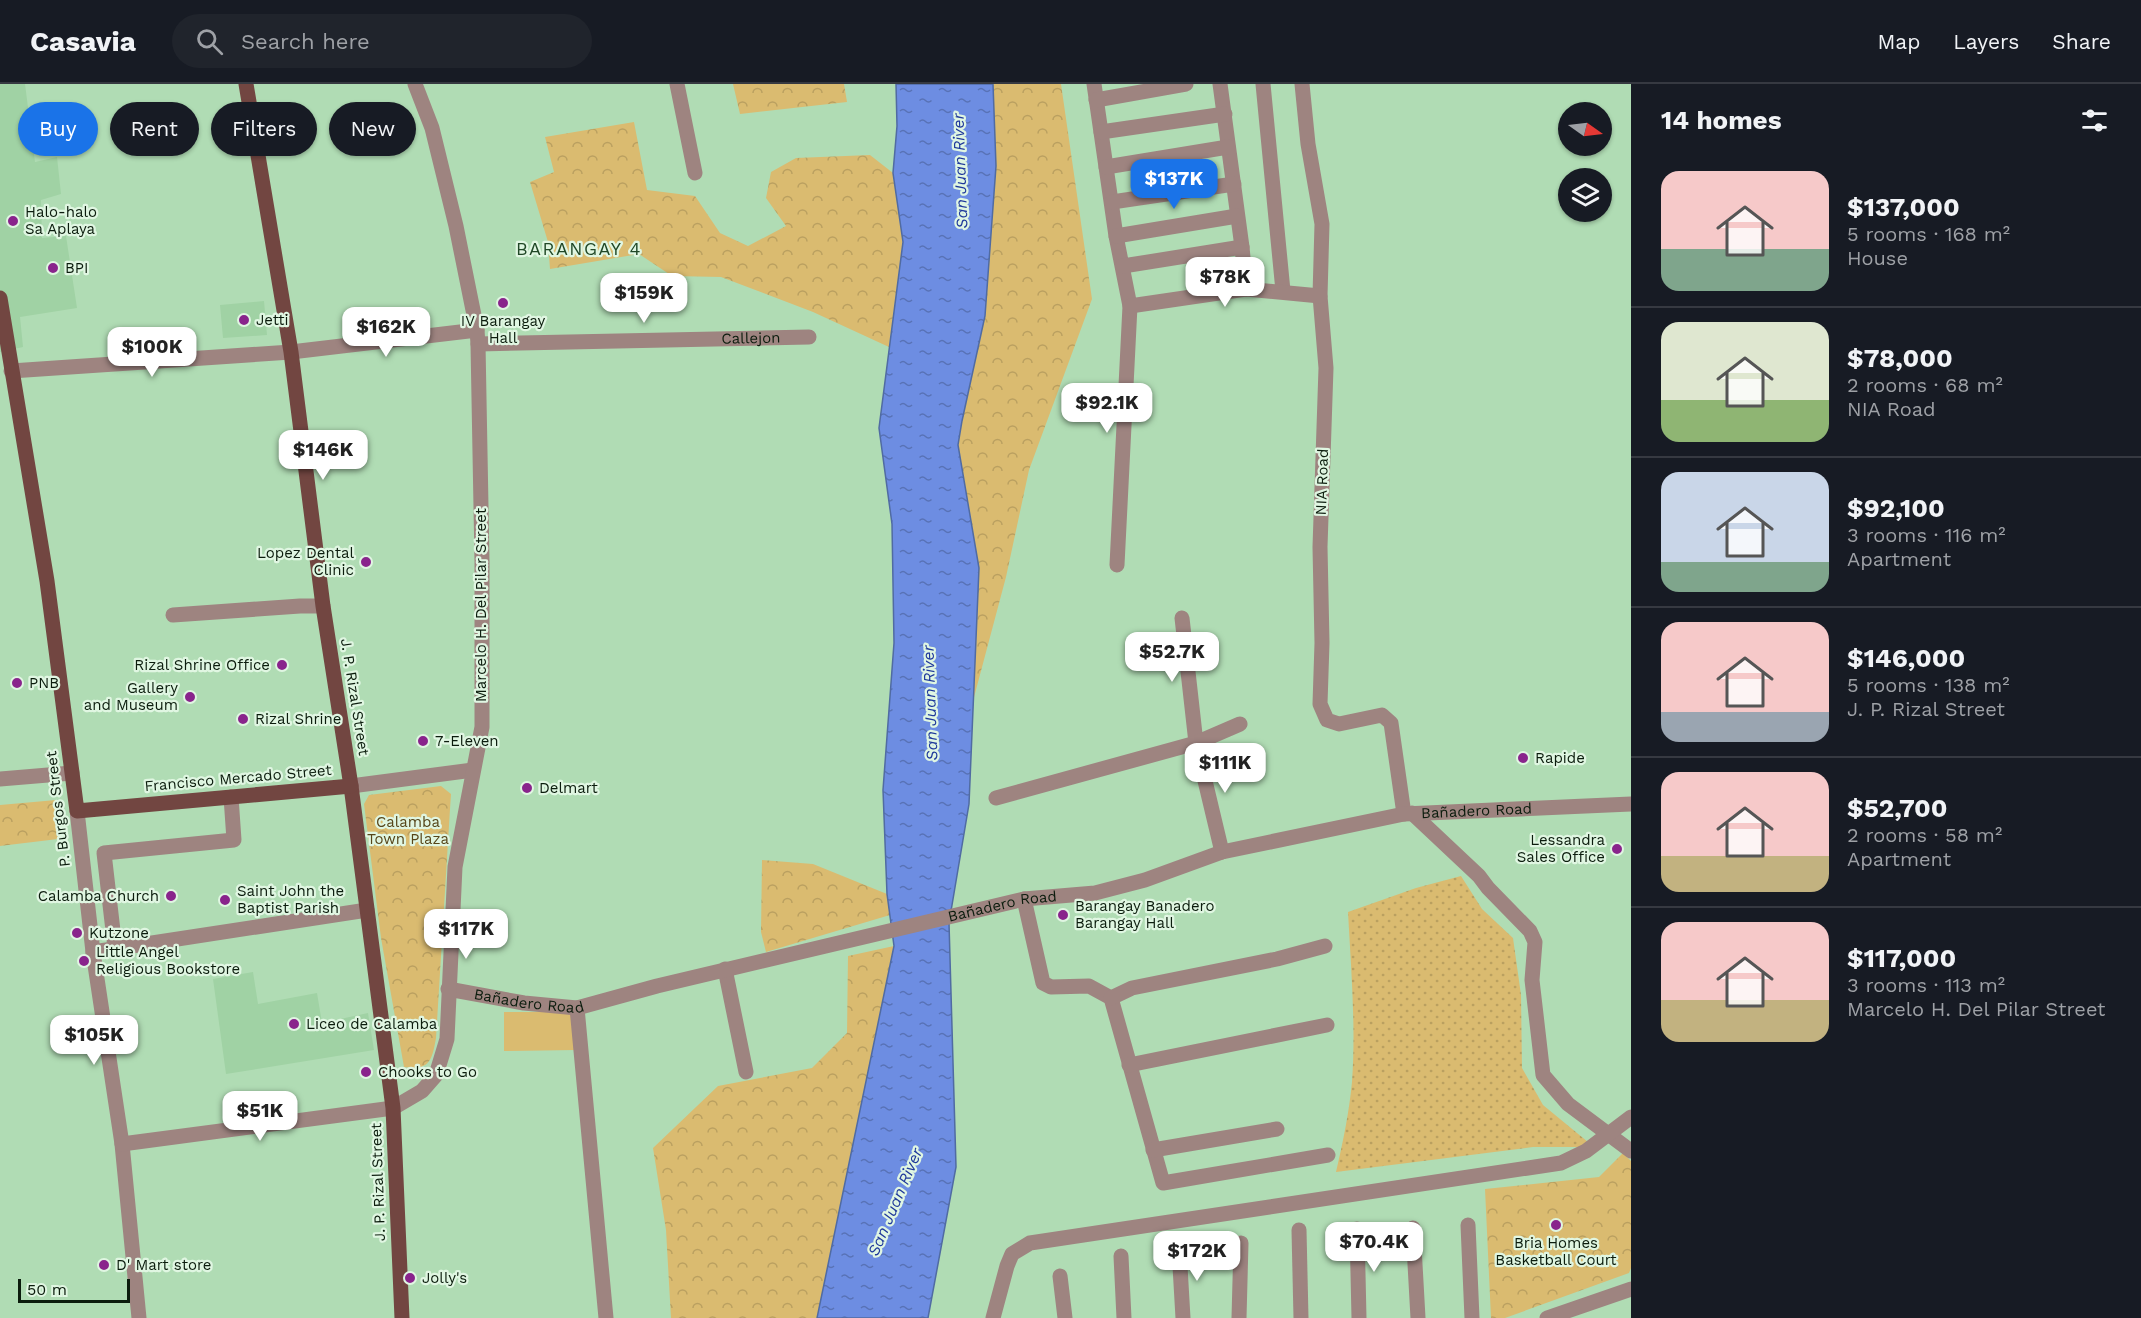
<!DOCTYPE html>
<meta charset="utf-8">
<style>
body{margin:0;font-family:"Work Sans",sans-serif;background:#20242c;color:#f1f3f6;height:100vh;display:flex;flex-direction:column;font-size:22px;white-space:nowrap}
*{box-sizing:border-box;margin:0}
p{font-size:20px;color:#9ea1a6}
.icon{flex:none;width:33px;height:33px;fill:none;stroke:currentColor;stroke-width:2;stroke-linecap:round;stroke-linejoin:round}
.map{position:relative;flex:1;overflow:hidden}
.panel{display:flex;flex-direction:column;background:#171b24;width:510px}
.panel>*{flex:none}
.top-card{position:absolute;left:18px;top:18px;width:570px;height:54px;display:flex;gap:12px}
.needle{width:39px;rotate:104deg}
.buttons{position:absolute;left:1558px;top:18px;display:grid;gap:12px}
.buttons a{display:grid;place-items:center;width:54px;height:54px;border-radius:50%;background:#171b24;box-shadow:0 2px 4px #0004;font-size:30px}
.scale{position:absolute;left:18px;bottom:15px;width:112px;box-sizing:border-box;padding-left:6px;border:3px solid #0b1c0d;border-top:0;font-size:16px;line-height:21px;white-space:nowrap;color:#0b1c0d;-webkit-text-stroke:4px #e0f6e2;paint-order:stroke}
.price{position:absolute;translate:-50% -51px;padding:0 14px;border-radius:12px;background:#fff;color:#222;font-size:20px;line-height:39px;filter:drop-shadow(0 2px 3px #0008)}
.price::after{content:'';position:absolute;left:50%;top:36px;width:18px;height:14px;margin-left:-9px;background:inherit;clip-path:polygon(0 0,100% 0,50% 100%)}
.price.on{background:#1a73e8;color:#fff}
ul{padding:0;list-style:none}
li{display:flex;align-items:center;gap:18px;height:150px;padding:0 30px}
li+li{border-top:2px solid #363941}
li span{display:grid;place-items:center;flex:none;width:168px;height:120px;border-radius:18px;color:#555}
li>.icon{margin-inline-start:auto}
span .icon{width:72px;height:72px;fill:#fffc;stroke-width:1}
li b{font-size:26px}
h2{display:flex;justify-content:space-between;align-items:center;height:72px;padding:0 30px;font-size:26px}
.tag{padding:0 21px;border-radius:27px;background:#171b24;box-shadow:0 2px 4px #0004;font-size:21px;line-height:54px}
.tag.on{background:#1a73e8;color:#fff}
header{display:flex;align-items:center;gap:36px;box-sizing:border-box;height:84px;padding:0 30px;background:#171b24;border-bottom:2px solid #363941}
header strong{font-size:28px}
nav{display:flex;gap:33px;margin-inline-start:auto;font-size:21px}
.search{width:420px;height:54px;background:#20242c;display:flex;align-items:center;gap:15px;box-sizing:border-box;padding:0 21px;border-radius:33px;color:#9ea1a6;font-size:22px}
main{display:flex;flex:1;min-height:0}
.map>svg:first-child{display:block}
.built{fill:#a0d2a4}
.grass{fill:url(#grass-dots)}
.forest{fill:url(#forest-crowns)}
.pitch{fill:#dabb70}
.water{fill:url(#water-ripples);stroke:#506ba2;stroke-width:1.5}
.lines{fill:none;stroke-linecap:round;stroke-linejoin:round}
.minor{stroke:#9e8480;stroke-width:15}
.major{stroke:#724641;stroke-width:15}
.poi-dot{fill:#89248c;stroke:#e0f6e2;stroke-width:2}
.labels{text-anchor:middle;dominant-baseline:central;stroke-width:4.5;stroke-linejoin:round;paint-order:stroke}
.poi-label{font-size:15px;fill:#0b1c0d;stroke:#e0f6e2;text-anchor:start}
.street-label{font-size:15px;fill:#0b1c0d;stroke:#e0f6e2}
.park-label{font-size:15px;fill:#564519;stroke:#e0f6e2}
.water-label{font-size:16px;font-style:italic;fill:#1f399b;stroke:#e0f6e2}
.quarter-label{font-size:18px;letter-spacing:1.5px;fill:#214827;stroke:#e0f6e2}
</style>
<header>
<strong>Casavia</strong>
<div class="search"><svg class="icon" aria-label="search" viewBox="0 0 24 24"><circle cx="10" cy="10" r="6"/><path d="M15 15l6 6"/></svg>Search here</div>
<nav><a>Map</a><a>Layers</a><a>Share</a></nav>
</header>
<main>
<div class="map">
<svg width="1631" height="1234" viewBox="0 0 1631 1234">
<defs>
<pattern id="grass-dots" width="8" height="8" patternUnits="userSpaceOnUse" patternTransform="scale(1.5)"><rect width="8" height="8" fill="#dabb70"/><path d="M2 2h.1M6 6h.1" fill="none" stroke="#baa060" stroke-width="1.8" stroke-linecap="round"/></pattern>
<pattern id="forest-crowns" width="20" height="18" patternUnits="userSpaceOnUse" patternTransform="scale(1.5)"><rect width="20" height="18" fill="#dabb70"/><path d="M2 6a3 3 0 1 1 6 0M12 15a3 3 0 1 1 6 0" fill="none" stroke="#baa060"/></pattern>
<pattern id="water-ripples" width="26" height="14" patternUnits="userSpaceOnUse" patternTransform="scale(1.5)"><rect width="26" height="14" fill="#6d8de2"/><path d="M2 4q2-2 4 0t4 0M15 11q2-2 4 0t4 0" fill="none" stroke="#5872b6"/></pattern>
</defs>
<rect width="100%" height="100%" fill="#b0dcb4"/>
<g class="built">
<path d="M 0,0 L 25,0 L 35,78 L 57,73 L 61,110 L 41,116 L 42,154 L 66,152 L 77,224 L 20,233 L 23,263 L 0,268 Z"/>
<path d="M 264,217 L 267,251 L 223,254 L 220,221 Z"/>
<path d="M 253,888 L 258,920 L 317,909 L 322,939 L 368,929 L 374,966 L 226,990 L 213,895 Z"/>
</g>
<path class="grass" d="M 1461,792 L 1482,825 L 1513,854 L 1521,911 L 1522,984 L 1543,1021 L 1594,1063 L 1533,1063 L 1336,1088 C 1343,1058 1349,1029 1352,998 C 1356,942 1351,885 1348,828 L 1416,804 Z"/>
<g class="forest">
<path d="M 733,0 L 844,0 L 847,18 L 740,30 Z"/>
<path d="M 993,0 L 1061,0 L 1092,215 L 1029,386 L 1006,493 L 973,617 L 979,484 L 958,361 L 962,337 L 985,232 L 996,82 Z"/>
<path d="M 634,38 L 647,106 L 695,112 L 720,149 L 748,162 L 786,142 L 766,114 L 771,88 L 796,74 L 870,71 L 893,89 L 903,158 L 889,263 L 813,228 L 721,193 L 672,192 L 639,170 L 550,185 L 548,158 L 530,98 L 554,88 L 545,53 Z"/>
<path d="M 441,702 L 451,710 L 450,725 L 436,954 C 432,976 430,987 404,983 L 381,854 L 364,720 L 369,711 Z"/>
<path d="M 56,716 L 58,755 L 0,762 L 0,721 Z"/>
<path d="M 762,776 L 813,780 L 887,810 L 890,831 L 766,868 L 761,848 Z"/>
<path d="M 894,862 L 817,1234 L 671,1234 L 666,1146 L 653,1064 L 718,1002 L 812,984 L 847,949 L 848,872 Z"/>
<path d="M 1623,1069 L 1631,1077 L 1631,1184 L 1629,1189 L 1505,1234 L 1491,1234 L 1485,1105 L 1599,1093 Z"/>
</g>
<path class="pitch" d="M 504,928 L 575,928 L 576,966 L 504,967 Z"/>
<path class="water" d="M 896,0 L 993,0 L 996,82 L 985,232 L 962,337 L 958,361 L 979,484 L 969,720 L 949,839 L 956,1083 L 928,1234 L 817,1234 L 894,862 L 887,810 L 883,706 L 894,559 L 892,440 L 879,344 L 903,158 L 893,89 L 897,42 Z"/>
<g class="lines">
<g class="minor">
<path d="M 677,0 L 695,89"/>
<path d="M 1094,0 L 1116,152 L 1130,222 L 1117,481"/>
<path d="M 1220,0 L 1242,163 L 1246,205"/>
<path d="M 1263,0 L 1283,207"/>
<path d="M 1302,0 L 1308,60 L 1322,140 L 1320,212 L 1326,284 L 1320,463 L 1322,559 L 1320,620 L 1327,636 L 1339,640 L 1382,631 L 1391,639 L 1404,730"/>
<path d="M 1096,16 L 1186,0"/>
<path d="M 1101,48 L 1225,30"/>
<path d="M 1106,83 L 1228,63"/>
<path d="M 1112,118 L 1234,100"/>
<path d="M 1116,152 L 1237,132"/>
<path d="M 1123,182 L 1242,163"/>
<path d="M 1130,222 L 1246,205 L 1320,212"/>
<path id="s1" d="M 478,260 L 809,253"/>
<path d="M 11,287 L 291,268 L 477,246"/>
<path d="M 173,531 L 300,522 L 323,522"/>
<path d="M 1182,534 L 1196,659 L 1222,768"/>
<path d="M 0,695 L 72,689"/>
<path d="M 351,702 L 473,686"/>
<path d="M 996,714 L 1196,659 L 1240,640"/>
<path d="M 77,727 L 93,868 L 122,1060 L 139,1234"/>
<path d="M 1412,729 L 1479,792 L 1488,804 L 1530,847 L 1535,858 L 1532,896 L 1543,991 L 1568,1020 L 1631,1067"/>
<path d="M 1024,815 L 1043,899 L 1051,903 L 1089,902 L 1111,914 L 1163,1099 L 1328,1071"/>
<path d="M 115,864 L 104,769 L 234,756 L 231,713"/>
<path d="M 93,868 L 367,826"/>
<path d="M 725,885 L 746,988"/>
<path id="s2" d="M 448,905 L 524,919 L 577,924 L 657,902 L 1024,815 L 1095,809 L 1145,796 L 1222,768 L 1404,730 L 1631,720"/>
<path d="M 1111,914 L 1132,904 L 1277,875 L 1325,862"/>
<path d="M 577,924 L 606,1234"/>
<path d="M 1129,981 L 1327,941"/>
<path d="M 122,1060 L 393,1024 L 422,1007 L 436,991 L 447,955 L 455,783 L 482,643 L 482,477 L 478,260 L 477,246 L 456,142 L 432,44 L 415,0"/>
<path d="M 1153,1066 L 1277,1045"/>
<path d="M 1468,1141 L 1472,1234"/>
<path d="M 1413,1144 L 1418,1234"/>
<path d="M 1357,1145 L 1359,1234"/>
<path d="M 1299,1146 L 1301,1234"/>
<path d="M 1179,1165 L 1183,1234"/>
<path d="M 1121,1172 L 1124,1234"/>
<path d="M 1060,1192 L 1065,1234"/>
<path d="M 993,1234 L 1007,1182 L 1012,1170 L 1030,1159 L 1561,1079 L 1586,1067 L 1631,1033"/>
<path d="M 1239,1234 L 1241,1159"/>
<path d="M 1547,1234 L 1631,1205"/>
</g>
<g class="major">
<path d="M 246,0 L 291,268 L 323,522 L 351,702 L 393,1024 L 402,1234"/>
<path d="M 0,214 L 47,497 L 77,727 L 351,702"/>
</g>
</g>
<g class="poi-dot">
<circle cx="13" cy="137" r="6"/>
<circle cx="53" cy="184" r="6"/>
<circle cx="503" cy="219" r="6"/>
<circle cx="244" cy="236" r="6"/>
<circle cx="366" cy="478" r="6"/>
<circle cx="282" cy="581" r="6"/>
<circle cx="17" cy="599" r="6"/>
<circle cx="190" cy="613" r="6"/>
<circle cx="243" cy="635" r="6"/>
<circle cx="423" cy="657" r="6"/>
<circle cx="1523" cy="674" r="6"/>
<circle cx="527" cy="704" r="6"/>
<circle cx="1617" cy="765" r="6"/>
<circle cx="171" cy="812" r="6"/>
<circle cx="225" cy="816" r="6"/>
<circle cx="1063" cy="831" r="6"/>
<circle cx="77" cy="849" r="6"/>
<circle cx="84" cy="877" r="6"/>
<circle cx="294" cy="940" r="6"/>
<circle cx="366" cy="988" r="6"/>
<circle cx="1556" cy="1141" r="6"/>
<circle cx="104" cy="1181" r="6"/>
<circle cx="410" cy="1194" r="6"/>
</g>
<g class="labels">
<g class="poi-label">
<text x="25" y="128">Halo-halo<tspan x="25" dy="17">Sa Aplaya</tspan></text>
<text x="65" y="184">BPI</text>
<text x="256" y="236">Jetti</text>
<text x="503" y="237" text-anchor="middle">IV Barangay<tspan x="503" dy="17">Hall</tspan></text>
<text x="354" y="469" text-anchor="end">Lopez Dental<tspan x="354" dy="17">Clinic</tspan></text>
<text x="270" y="581" text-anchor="end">Rizal Shrine Office</text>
<text x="29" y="599">PNB</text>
<text x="178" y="604" text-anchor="end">Gallery<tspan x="178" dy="17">and Museum</tspan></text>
<text x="255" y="635">Rizal Shrine</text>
<text x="435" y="657">7-Eleven</text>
<text x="1535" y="674">Rapide</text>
<text x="539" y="704">Delmart</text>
<text x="1605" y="756" text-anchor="end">Lessandra<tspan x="1605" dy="17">Sales Office</tspan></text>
<text x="237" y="807">Saint John the<tspan x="237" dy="17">Baptist Parish</tspan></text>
<text x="159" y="812" text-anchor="end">Calamba Church</text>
<text x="1075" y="822">Barangay Banadero<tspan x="1075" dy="17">Barangay Hall</tspan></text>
<text x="89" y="849">Kutzone</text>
<text x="96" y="868">Little Angel<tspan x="96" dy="17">Religious Bookstore</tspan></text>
<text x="306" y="940">Liceo de Calamba</text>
<text x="378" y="988">Chooks to Go</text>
<text x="1556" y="1159" text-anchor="middle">Bria Homes<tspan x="1556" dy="17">Basketball Court</tspan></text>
<text x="116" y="1181">D' Mart store</text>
<text x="422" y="1194">Jolly's</text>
</g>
<g class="street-label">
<text stroke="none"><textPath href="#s1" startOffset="273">Callejon</textPath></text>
<text transform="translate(1322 398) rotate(-88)">NIA Road</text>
<text transform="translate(481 521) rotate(-90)">Marcelo H. Del Pilar Street</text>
<text transform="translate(355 613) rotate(81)">J. P. Rizal Street</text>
<text transform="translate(238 694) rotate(-5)">Francisco Mercado Street</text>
<text transform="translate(58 725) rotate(-97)">P. Burgos Street</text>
<text stroke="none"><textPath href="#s2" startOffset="1054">Bañadero Road</textPath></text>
<text stroke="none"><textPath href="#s2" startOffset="568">Bañadero Road</textPath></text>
<text stroke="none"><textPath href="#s2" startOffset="82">Bañadero Road</textPath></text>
<text transform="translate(378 1098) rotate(-92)">J. P. Rizal Street</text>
</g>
<g class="park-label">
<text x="408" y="738">Calamba<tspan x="408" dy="17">Town Plaza</tspan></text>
</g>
<g class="water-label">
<text transform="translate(960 87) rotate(-92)">San Juan River</text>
<text transform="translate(930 619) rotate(-92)">San Juan River</text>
<text transform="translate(895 1118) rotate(-67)">San Juan River</text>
</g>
<g class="quarter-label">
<text x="579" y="164">BARANGAY 4</text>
</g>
</g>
</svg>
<div class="buttons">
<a><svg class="needle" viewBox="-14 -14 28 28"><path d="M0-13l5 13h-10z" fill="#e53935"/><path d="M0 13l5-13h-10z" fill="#9ea1a6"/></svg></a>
<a><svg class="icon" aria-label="layers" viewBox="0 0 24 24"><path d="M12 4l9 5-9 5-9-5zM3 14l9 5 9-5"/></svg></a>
</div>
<div class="scale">50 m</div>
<b class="price on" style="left:1174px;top:126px">$137K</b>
<b class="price" style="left:1225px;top:224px">$78K</b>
<b class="price" style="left:644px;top:240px">$159K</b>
<b class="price" style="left:386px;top:274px">$162K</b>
<b class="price" style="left:152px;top:294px">$100K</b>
<b class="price" style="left:1107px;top:350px">$92.1K</b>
<b class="price" style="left:323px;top:397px">$146K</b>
<b class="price" style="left:1172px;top:599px">$52.7K</b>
<b class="price" style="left:1225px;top:710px">$111K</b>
<b class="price" style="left:466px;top:876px">$117K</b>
<b class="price" style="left:94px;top:982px">$105K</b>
<b class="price" style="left:260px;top:1058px">$51K</b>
<b class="price" style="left:1374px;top:1189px">$70.4K</b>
<b class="price" style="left:1197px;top:1198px">$172K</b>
<div class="top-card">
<a class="tag on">Buy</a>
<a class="tag">Rent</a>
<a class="tag">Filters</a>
<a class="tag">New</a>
</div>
</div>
<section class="panel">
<h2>14 homes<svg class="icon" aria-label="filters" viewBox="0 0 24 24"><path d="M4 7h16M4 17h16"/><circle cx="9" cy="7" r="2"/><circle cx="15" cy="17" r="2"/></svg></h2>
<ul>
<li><span style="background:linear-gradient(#f6c9c9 65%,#7fa58c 0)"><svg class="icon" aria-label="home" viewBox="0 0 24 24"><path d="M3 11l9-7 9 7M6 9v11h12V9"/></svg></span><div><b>$137,000</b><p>5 rooms · 168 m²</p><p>House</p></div></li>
<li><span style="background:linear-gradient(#dfe7d0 65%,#8fb573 0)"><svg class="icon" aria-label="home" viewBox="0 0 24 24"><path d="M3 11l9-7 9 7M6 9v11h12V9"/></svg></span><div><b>$78,000</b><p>2 rooms · 68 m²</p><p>NIA Road</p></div></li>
<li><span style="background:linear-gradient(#c9d6e8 75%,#7fa58c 0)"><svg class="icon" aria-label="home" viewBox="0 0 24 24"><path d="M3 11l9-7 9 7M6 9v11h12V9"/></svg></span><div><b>$92,100</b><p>3 rooms · 116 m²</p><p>Apartment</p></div></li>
<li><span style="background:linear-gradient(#f6c9c9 75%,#9aa5b1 0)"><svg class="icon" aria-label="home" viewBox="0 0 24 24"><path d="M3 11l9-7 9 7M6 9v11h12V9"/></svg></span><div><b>$146,000</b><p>5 rooms · 138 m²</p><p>J. P. Rizal Street</p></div></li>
<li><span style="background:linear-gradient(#f6c9c9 70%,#c2b280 0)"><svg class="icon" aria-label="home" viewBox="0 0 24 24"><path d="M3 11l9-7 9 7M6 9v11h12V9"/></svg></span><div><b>$52,700</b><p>2 rooms · 58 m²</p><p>Apartment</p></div></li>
<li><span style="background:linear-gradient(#f6c9c9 65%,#c2b280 0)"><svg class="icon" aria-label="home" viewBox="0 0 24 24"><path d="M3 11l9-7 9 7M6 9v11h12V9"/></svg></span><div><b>$117,000</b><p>3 rooms · 113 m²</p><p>Marcelo H. Del Pilar Street</p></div></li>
</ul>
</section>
</main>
